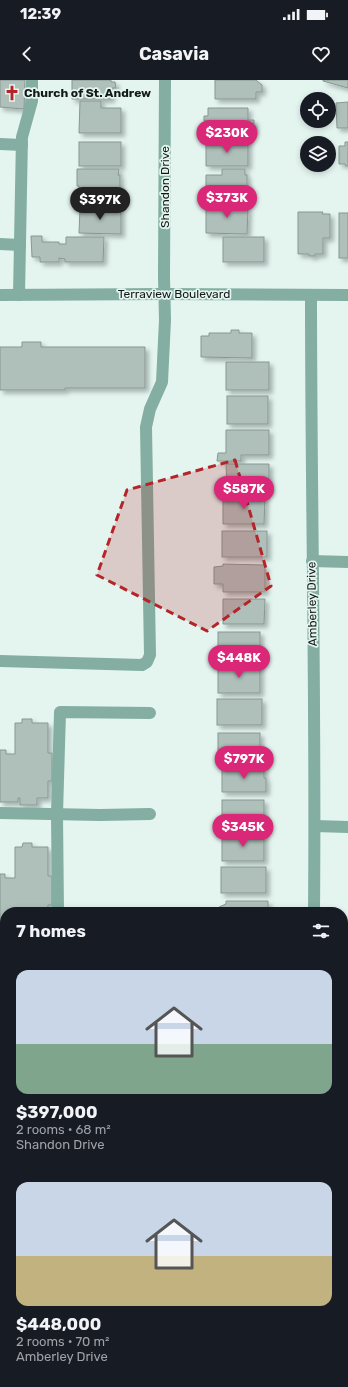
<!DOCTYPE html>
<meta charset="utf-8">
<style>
body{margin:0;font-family:Rubik,sans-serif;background:#242831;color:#f1f3f6;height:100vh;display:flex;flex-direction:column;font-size:15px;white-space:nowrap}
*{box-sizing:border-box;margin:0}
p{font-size:13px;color:#9ea1a6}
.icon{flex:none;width:22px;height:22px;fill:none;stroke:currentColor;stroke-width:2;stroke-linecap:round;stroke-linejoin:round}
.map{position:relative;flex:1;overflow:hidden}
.drawer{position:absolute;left:0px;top:827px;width:348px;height:480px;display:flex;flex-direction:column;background:#171b24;border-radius:16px 16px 0 0;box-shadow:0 2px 6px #0003}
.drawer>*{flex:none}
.fabs{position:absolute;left:300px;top:12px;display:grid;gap:8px}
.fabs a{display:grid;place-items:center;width:36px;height:36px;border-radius:50%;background:#171b24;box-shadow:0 2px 6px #0003;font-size:20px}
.price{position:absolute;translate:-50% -34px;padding:0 9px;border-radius:14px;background:#db2777;color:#fff;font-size:13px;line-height:26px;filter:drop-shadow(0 1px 2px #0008)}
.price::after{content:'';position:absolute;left:50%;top:24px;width:12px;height:9px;margin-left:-6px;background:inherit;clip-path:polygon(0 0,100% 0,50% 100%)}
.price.selected{background:#222;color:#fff}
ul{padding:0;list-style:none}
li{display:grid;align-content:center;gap:8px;height:212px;padding:0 16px}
li span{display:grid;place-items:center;height:124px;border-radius:12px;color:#555}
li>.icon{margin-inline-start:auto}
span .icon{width:72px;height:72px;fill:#fffc;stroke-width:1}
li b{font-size:17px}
h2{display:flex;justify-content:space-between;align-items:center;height:48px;padding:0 16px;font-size:17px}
.status{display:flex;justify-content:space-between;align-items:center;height:28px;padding:0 20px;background:#171b24;direction:ltr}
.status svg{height:11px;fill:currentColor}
header{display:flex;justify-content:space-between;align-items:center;height:52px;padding:0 16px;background:#171b24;font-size:18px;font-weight:700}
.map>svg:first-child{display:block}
.built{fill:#cfe8e1}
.building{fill:#afbfba;stroke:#879792;filter:url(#shadow)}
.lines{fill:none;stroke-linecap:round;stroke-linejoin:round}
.minor{stroke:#83aea1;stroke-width:12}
.marked{fill:#b42428;fill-opacity:0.2;stroke:#b42428;stroke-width:3;stroke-dasharray:8 5;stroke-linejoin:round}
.labels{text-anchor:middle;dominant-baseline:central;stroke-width:3.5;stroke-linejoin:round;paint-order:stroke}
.poi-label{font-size:12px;font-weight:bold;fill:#131917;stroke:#e4f5f0;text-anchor:start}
.street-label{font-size:12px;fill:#131917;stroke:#e4f5f0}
</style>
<div class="status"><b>12:39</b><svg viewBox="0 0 49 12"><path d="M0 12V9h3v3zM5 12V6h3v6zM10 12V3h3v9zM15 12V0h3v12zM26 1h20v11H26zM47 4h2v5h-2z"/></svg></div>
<header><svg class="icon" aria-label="back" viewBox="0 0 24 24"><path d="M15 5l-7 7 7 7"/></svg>Casavia<svg class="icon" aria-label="heart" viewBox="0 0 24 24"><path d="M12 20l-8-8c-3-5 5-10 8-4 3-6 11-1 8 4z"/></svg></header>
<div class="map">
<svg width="348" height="1307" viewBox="0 0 348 1307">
<defs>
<filter id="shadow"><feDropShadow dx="3.5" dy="3.5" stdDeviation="2" flood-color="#0004"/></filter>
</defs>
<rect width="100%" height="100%" fill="#e4f5f0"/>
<path class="built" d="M 0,1046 L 3,1046 L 2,1205 L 0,1205 Z"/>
<g class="building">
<path d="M 0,0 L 25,0 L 24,29 L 0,27 Z"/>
<path d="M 72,0 L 111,0 L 111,2 L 115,2 L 116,8 L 112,8 L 111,19 L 72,19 Z"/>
<path d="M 215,0 L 256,0 L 262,5 L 262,12 L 256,12 L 256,19 L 215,19 Z"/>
<path d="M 323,0 L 348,0 L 348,8 L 323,1 Z"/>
<path d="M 80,21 L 101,21 L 101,28 L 121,28 L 121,53 L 79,53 Z"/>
<path d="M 348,22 L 348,48 L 337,48 L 336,23 Z"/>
<path d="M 208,28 L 248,28 L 248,40 L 254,40 L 254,51 L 248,51 L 248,53 L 208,53 L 208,41 L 204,41 L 204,36 L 208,36 Z"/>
<path d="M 248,61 L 248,86 L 206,86 L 206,62 Z"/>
<rect x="79" y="62" width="42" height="24"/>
<path d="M 345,62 L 348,62 L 348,86 L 346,86 L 345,84 L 339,84 L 339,66 L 345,66 Z"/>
<path d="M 77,89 L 119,89 L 118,95 L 120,95 L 120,120 L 79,120 L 79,106 L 77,106 Z"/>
<path d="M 222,89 L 245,89 L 245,95 L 247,95 L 247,120 L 206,120 L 206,95 L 222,95 Z"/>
<path d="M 221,122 L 238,122 L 239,128 L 248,128 L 247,154 L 206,153 L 206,129 L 221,129 Z"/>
<path d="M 80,129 L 121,129 L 121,154 L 79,153 Z"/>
<path d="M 298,132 L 323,132 L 322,134 L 330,134 L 330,158 L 323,158 L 323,174 L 315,174 L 315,176 L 309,176 L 309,174 L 298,174 Z"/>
<rect x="339" y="133" width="9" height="45"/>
<path d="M 31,156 L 42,156 L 42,162 L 59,162 L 59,164 L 66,164 L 66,157 L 104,157 L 103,182 L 65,182 L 65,179 L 59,178 L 59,182 L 40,182 L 40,177 L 32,177 Z"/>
<rect x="223" y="157" width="41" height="25"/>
<path d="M 231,250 L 239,250 L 239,253 L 252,253 L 252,278 L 201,277 L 201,256 L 209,256 L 209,253 L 231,253 Z"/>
<path d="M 22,262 L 41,262 L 41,267 L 145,267 L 145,308 L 65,308 L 65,310 L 0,310 L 0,267 L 22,267 Z"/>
<rect x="226" y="282" width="43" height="28"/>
<rect x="227" y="316" width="41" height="28"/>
<path d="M 226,350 L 269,350 L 269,375 L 241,375 L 241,381 L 217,381 L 218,373 L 226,373 Z"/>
<path d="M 226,384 L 269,384 L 269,411 L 227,411 Z"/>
<path d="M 223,417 L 265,417 L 264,444 L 223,444 Z"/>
<rect x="222" y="451" width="45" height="26"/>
<path d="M 223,484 L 265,485 L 265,512 L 223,512 L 223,504 L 214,504 L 214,487 L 223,486 Z"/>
<path d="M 223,519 L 265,519 L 264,544 L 223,544 Z"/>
<rect x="218" y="552" width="42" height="27"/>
<rect x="218" y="585" width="42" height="28"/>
<rect x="217" y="619" width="45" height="26"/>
<path d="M 22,639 L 32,639 L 32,643 L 48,643 L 48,673 L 52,673 L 52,701 L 48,701 L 48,718 L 37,718 L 37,725 L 20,725 L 20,718 L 18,718 L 18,722 L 0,722 L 0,670 L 6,670 L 6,674 L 15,674 L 15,643 L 22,643 Z"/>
<rect x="218" y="653" width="42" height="27"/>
<path d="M 222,687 L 264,687 L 264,698 L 266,698 L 266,712 L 222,712 Z"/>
<rect x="222" y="720" width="42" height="27"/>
<rect x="222" y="754" width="42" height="27"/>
<path d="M 23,763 L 32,763 L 32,767 L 48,767 L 48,796 L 52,796 L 52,825 L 48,825 L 48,832 L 5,832 L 5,846 L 0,846 L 0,794 L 5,794 L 5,798 L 15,798 L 15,767 L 22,767 Z"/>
<rect x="221" y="787" width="45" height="26"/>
<path d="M 226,821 L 268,821 L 268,832 L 219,832 L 219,827 L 226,824 Z"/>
<path d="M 0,917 L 4,917 L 5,921 L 5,970 L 0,970 Z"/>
<rect x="343" y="1084" width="5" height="39"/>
<rect x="34" y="1302" width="22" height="4"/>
<rect x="173" y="1302" width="41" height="5"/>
</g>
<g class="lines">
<g class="minor">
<path d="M 0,64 L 22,65"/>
<path d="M 0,164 L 20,165"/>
<path d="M 0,215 L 165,214 L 348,215"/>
<path d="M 19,215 L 22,57 L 32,21 L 32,0"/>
<path d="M 311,215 C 311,421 316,626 314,832"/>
<path d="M 312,481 L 348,482"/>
<path d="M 0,581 L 142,585 L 147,582 L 150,575 L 146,347 L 150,329 L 162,302 L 165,240 L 164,197 L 165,0"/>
<path d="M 0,733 L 100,735 L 150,734"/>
<path d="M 315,746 L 348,747"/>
<path d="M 58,832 L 57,734 L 60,632 L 150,633"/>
<path d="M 0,867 L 5,867"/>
<path d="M 0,1016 L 5,1016"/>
<path d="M 343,1016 L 348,1016"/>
<path d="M 122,1302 L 122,1307"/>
</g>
</g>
<path class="marked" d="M 235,380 L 271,506 L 207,551 L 97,495 L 127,410 Z"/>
<defs>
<g id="church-bare" transform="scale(1.2)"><path d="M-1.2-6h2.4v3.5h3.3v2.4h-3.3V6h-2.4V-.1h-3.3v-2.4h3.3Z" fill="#b42428" stroke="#e4f5f0" stroke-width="2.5" paint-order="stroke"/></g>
</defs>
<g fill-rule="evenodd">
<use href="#church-bare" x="12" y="13"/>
</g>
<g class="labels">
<g class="poi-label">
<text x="24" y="13">Church of St. Andrew</text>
</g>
<g class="street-label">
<text transform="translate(165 107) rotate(-90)">Shandon Drive</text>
<text x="174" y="214">Terraview Boulevard</text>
<text transform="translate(312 524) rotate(-91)">Amberley Drive</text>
</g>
</g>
</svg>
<div class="fabs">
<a><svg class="icon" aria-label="locate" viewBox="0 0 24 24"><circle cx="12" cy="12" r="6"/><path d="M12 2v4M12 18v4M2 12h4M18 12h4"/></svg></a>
<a><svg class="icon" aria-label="layers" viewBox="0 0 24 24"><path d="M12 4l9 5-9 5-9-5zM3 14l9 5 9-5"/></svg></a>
</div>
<b class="price" style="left:227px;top:74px">$230K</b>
<b class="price" style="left:227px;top:139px">$373K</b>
<b class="price selected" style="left:100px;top:141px">$397K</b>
<b class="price" style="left:244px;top:430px">$587K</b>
<b class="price" style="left:239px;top:599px">$448K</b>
<b class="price" style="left:244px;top:700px">$797K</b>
<b class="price" style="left:243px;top:768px">$345K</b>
<section class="drawer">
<h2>7 homes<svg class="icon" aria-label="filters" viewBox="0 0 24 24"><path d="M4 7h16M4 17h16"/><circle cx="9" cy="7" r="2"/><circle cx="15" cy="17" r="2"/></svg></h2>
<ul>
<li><span style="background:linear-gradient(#c9d6e8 60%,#7fa58c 0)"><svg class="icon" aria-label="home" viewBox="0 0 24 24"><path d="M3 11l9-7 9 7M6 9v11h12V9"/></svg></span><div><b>$397,000</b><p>2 rooms · 68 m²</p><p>Shandon Drive</p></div></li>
<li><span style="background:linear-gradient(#c9d6e8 60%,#c2b280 0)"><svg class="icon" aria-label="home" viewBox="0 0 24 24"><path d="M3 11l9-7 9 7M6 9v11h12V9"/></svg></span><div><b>$448,000</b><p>2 rooms · 70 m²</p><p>Amberley Drive</p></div></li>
</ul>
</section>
</div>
